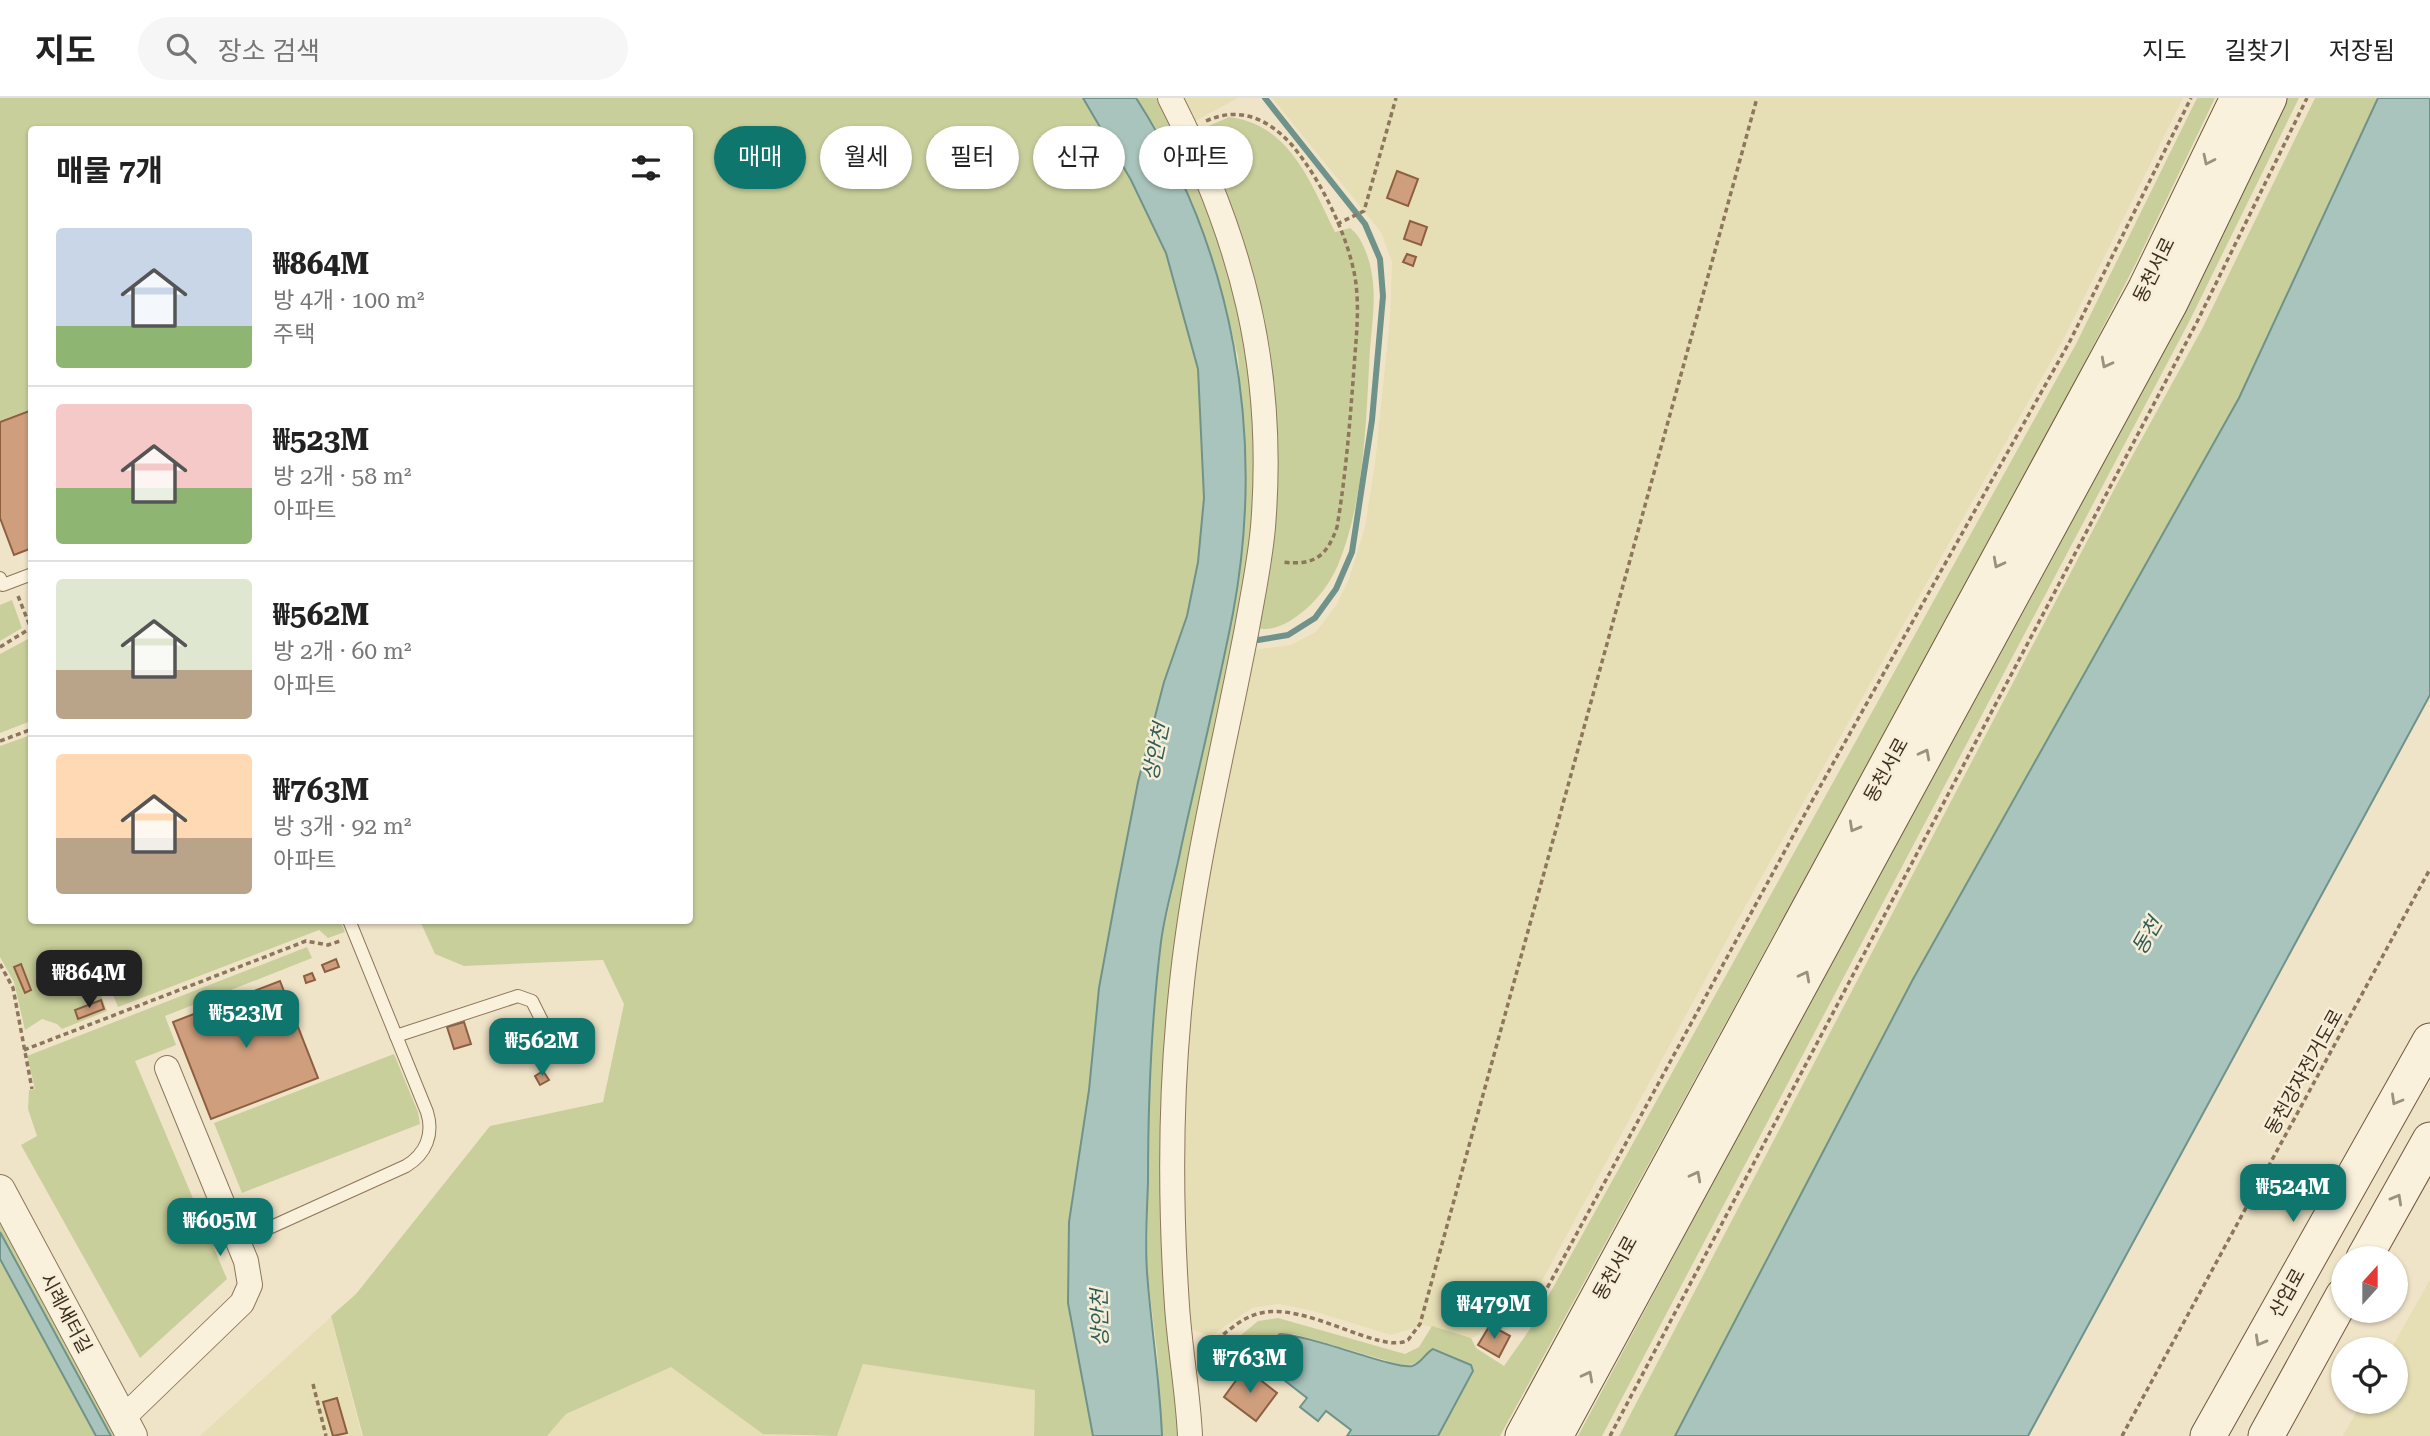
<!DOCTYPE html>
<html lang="ko">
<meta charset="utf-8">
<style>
body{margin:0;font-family:"Roboto Serif","Noto Sans KR",serif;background:#f6f6f6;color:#222;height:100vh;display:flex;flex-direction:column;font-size:26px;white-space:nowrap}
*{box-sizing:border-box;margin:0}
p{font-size:23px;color:#767676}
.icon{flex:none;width:38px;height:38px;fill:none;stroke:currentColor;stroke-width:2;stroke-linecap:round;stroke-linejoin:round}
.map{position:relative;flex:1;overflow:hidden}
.panel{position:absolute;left:28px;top:28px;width:665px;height:798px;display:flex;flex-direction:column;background:#fff;border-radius:7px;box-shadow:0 2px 5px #0004}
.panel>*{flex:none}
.guide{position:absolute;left:714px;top:28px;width:665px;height:63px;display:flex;gap:14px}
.needle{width:46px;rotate:21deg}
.controls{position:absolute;left:2331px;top:1148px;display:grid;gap:14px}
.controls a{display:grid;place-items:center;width:77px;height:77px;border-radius:50%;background:#fff;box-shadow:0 2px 5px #0004;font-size:35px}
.price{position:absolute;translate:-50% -60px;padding:0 16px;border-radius:14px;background:#0f766e;color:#fff;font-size:23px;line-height:46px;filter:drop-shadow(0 2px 4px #0008)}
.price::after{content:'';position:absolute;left:50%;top:42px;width:21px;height:16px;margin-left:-10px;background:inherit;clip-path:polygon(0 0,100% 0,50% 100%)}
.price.current{background:#222;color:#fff}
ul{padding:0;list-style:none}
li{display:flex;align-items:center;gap:21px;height:175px;padding:0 28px}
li+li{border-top:2px solid #e0e0e0}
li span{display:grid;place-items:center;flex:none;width:196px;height:140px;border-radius:7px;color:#555}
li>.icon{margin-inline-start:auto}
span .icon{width:84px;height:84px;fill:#fffc;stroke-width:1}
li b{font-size:30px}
h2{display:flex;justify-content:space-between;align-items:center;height:84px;padding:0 28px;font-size:30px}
.pill{padding:0 24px;border-radius:32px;background:#fff;box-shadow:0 2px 5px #0004;font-size:24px;line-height:63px}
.pill.current{background:#0f766e;color:#fff}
header{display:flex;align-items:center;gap:42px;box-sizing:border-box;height:98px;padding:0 35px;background:#fff;border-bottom:2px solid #e0e0e0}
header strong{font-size:33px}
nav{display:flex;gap:38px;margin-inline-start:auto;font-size:24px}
.search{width:490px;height:63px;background:#f6f6f6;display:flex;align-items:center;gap:18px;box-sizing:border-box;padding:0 24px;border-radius:38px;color:#767676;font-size:26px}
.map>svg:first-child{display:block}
.farmland{fill:#e6deb5}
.green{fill:#c9cf9b}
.water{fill:#a9c4bc;stroke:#6f938a;stroke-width:2}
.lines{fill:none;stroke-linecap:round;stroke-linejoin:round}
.stream{stroke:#6f938a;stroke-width:6}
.building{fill:#cf9f7d;stroke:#8d5f41;stroke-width:2}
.service-casing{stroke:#8d765c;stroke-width:14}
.minor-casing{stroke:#8d765c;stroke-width:26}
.tertiary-casing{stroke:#8d765c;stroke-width:32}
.secondary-casing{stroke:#6f573f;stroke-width:37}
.path{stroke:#8d765c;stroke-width:3.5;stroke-dasharray:5 3.5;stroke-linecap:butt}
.service{stroke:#faf1dc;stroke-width:12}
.minor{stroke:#faf1dc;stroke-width:24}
.tertiary{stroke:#faf1dc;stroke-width:30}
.secondary{stroke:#faf1dc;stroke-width:35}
.oneway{stroke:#9c907e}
.labels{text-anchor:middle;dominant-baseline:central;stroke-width:5;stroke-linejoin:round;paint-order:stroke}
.street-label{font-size:19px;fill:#3d2e20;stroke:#f7eed8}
.water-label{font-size:21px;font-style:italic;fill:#2f5d5a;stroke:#f7eed8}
</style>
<header>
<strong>지도</strong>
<div class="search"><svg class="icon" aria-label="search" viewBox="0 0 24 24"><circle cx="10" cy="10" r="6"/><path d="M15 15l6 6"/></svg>장소 검색</div>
<nav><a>지도</a><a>길찾기</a><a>저장됨</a></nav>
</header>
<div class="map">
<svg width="2430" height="1338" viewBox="0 0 2430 1338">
<rect width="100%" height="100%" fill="#f0e4c8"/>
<g class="farmland">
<path d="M 1176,0 L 1238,0 L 1197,22 L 1189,20 Z"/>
<path d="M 1272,0 L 2183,0 L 2063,242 L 1737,823 L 1538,1190 L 1521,1220 L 1509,1224 L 1491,1219 L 1477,1238 L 1471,1240 L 1424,1227 L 1391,1237 L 1313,1213 L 1279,1206 L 1252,1210 L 1214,1236 L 1206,1237 L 1189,1230 L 1182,1213 L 1186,891 L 1253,552 L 1291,547 L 1316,534 L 1337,506 L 1349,481 L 1365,429 L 1375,366 L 1390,221 L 1392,164 L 1381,134 Z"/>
<path d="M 2430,1182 L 2430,1338 L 2343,1338 L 2362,1304 L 2396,1304 L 2396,1251 L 2391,1251 Z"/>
<path d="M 331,1219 L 362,1338 L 200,1338 Z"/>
<path d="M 863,1266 L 1035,1292 L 1034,1338 L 837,1338 Z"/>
<path d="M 671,1268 L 763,1336 L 812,1338 L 547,1338 L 566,1316 Z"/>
</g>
<g class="green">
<path d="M 0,0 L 1083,0 L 1131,82 L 1166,155 L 1198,271 L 1204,400 L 1198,464 L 1187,518 L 1164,584 L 1138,684 L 1117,792 L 1099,890 L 1089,992 L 1069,1124 L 1068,1205 L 1093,1338 L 1034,1338 L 1035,1292 L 863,1266 L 837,1338 L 763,1336 L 671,1269 L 566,1316 L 547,1338 L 363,1338 L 331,1218 L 356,1196 L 490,1028 L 603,1004 L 624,906 L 603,862 L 464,868 L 435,856 L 420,823 L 690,822 L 690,32 L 32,32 L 32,242 L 29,244 L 32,249 L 31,311 L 0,323 Z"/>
<path d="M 1136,0 L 1162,0 L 1179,30 L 1246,219 L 1261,386 L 1182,843 L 1180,1338 L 1162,1338 L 1157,1254 L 1147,1173 L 1150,949 L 1162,840 L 1233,513 L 1242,427 L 1245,355 L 1238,259 L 1218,178 L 1192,104 L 1156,30 Z"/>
<path d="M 2197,0 L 2215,0 L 2137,163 L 2056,320 L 1500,1338 L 1438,1338 L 1473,1273 L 1427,1254 L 1421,1264 L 1405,1268 L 1294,1236 L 1270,1241 L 1252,1257 L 1234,1243 L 1258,1223 L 1278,1220 L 1405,1256 L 1419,1249 L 1432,1228 L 1471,1240 L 1476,1250 L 1504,1268 L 1530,1231 L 2076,246 Z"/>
<path d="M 2283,0 L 2299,0 L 2190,222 L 1602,1338 L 1578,1338 L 1914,707 Z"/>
<path d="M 2315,0 L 2378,0 L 2239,300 L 1912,883 L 1675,1338 L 1619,1338 L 2118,384 L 2203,229 Z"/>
<path d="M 1229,19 C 1290,26 1311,86 1335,134 L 1350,130 C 1362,138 1370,162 1372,177 C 1376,201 1372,227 1370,251 C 1366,322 1365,401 1338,467 C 1328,490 1311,510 1290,523 C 1279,529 1267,534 1255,529 L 1270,317 L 1195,34 Z"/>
<path d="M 12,502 L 22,530 L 0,543 L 0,507 Z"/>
<path d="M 28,541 L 32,551 L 31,623 L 0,635 L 0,556 Z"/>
<path d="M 31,637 L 32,822 L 340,822 L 345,834 L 328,840 L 319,832 L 118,909 L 111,892 L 101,897 L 107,913 L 62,931 L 57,926 L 42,921 L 25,932 L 14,884 L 0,859 L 0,648 Z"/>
<path d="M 307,849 L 312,860 L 165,918 L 176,947 L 135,963 L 227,1181 L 140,1260 L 21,1047 L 37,1038 L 28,1011 L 29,992 L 35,991 L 27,958 Z"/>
<path d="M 394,956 L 418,1014 L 420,1026 L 242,1095 L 214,1025 Z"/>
<path d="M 0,1119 L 118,1338 L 110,1338 L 0,1134 Z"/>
<path d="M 0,1161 L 96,1338 L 0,1338 Z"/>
</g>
<g class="water">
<path d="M 1083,0 L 1136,0 C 1234,151 1266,338 1233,515 C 1218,593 1198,672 1181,750 C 1175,781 1165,813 1161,844 C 1151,924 1148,1004 1148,1084 C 1147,1114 1145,1144 1147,1174 C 1151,1229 1160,1283 1162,1338 L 1093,1338 L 1068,1205 L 1069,1124 L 1089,992 L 1099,890 L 1117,792 L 1138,684 L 1164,584 L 1187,518 L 1198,464 L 1204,400 L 1198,271 L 1166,155 L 1131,82 Z"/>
<path d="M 2378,0 L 2430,0 L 2430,597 L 2028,1338 L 1675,1338 L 1912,883 L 2239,300 Z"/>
<path d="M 0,1134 L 111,1338 L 96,1338 L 0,1161 Z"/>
<path d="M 1280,1236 C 1311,1237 1396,1272 1412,1268 C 1422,1265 1425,1255 1433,1251 L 1471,1267 L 1473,1273 L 1438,1338 L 1347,1338 L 1351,1332 L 1326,1313 L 1318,1323 L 1300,1309 L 1307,1300 L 1252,1257 Z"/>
</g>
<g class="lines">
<path class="stream" d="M 1258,542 L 1288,537 L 1315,520 L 1336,491 L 1352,454 L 1372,322 L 1383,198 L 1380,161 L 1365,126 L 1265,0"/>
</g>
<g class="building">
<path d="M 1397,73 L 1418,81 L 1408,108 L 1387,100 Z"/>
<path d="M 1410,123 L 1427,129 L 1421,147 L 1404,141 Z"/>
<path d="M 1407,156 L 1416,159 L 1413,168 L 1403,164 Z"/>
<path d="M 32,312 L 32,450 L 14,457 L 0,420 L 0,324 Z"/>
<path d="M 336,861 L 339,869 L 325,874 L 322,867 Z"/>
<path d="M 21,866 L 31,892 L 25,895 L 14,869 Z"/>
<path d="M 312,875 L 315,882 L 306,885 L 304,878 Z"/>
<path d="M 280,883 L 318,980 L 211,1021 L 173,924 Z"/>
<path d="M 101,902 L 104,911 L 78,921 L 75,912 Z"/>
<path d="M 464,924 L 471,946 L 454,951 L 447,929 Z"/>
<path d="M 543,973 L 549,982 L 540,987 L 535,978 Z"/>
<path d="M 1490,1227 L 1510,1238 L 1499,1259 L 1478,1247 Z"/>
<path d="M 1245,1270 L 1277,1295 L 1256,1323 L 1224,1299 Z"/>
<path d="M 337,1300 L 347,1335 L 333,1338 L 323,1304 Z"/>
</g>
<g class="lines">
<g class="service-casing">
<g id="service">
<path d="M 0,480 L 3,487 L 32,476"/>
<path d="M 396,938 L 518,898 L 532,903 L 542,923"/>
<path d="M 238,1144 L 406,1068 C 426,1056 434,1036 427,1014 L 349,822"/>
</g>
</g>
<g class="minor-casing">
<g id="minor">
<path d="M 1170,0 C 1242,141 1276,269 1263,429 C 1260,463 1253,496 1247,530 C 1224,651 1193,771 1181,894 C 1170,998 1170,1104 1177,1208 C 1180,1252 1188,1295 1190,1338"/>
<path d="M 123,1320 L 242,1205 L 250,1187 L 246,1163 L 167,970"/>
</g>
</g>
<g class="tertiary-casing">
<path id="tertiary" d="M 0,1092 L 132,1338"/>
</g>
<g class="secondary-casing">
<g id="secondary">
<path d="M 2364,1160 L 2430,1042"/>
<path d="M 1523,1338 L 2146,190 L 2238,0"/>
<path d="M 1555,1338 L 2170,205 L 2269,0"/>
<path d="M 2208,1338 L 2430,943"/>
<path d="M 2266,1338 L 2343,1198"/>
</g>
</g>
<g class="path">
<path d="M 1206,23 C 1239,8 1267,20 1291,46 C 1320,80 1347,135 1355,179 C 1360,209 1356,240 1354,270 C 1350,323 1346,376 1337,429 C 1327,458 1315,468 1282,464"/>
<path d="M 1337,126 L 1364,113 L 1396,0"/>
<path d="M 18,498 L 32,533"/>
<path d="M 0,549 L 31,530"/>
<path d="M 0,643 L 32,631"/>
<path d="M 0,866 L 13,890 L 32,991"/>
<path d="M 24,952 L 306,843 L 328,847 L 340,843"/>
<path d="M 1527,1227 L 1812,703 L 2070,243 L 2191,0"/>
<path d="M 1204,1253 C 1220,1240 1237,1222 1257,1216 C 1303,1201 1381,1258 1408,1242 L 1420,1226 L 1757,0"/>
<path d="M 313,1286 L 326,1338"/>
<path d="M 1610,1338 L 2197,224 L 2307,0"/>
<path d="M 2122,1338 L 2430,771"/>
</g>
<use href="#service" class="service"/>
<use href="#minor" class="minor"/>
<use href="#tertiary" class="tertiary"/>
<use href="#secondary" class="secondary"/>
</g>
<defs><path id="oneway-chevron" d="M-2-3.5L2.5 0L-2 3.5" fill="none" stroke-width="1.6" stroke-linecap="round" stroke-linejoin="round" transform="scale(1.75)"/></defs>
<g class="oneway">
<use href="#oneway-chevron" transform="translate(2208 62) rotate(116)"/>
<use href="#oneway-chevron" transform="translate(2106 265) rotate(118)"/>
<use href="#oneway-chevron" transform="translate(1998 465) rotate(118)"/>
<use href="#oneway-chevron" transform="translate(1925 656) rotate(-62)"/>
<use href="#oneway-chevron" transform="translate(1854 729) rotate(119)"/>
<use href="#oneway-chevron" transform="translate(1805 878) rotate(-62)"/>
<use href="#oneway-chevron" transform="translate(2396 1002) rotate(120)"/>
<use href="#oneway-chevron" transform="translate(1696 1078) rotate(-62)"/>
<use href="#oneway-chevron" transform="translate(2397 1101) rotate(-61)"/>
<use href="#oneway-chevron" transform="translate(2260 1243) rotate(119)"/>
<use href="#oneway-chevron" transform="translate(1588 1278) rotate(-62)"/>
</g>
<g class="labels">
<g class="street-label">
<text transform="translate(2154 172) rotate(-64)">동천서로</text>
<text transform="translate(1886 672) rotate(-61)">동천서로</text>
<text transform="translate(2304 974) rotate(-61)">동천강자전거도로</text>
<text transform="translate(1615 1170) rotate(-61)">동천서로</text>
<text transform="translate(2287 1195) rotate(-61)">산업로</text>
<text transform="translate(66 1215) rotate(62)">시례새터길</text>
</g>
<g class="water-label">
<text transform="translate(1156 654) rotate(-78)">상안천</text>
<text transform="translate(2147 838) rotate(-60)">동천</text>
<text transform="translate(1100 1220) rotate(-91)">상안천</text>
</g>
</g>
</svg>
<div class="controls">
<a><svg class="needle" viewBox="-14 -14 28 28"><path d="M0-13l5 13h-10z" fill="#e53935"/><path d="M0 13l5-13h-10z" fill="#767676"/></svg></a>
<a><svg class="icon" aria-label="locate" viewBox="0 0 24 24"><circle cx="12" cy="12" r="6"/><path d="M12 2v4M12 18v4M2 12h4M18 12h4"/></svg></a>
</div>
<b class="price current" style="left:89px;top:912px">₩864M</b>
<b class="price" style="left:246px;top:952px">₩523M</b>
<b class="price" style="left:542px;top:980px">₩562M</b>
<b class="price" style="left:2293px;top:1126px">₩524M</b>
<b class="price" style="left:220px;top:1160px">₩605M</b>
<b class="price" style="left:1494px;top:1243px">₩479M</b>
<b class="price" style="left:1250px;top:1297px">₩763M</b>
<div class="guide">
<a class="pill current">매매</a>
<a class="pill">월세</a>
<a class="pill">필터</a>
<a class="pill">신규</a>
<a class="pill">아파트</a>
</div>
<section class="panel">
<h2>매물 7개<svg class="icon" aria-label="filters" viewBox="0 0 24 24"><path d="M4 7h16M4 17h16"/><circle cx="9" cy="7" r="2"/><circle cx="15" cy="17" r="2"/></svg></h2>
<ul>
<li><span style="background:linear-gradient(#c9d6e8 70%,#8fb573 0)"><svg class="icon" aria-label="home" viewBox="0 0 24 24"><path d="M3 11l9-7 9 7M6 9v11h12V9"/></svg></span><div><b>₩864M</b><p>방 4개 · 100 m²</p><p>주택</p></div></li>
<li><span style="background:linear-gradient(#f6c9c9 60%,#8fb573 0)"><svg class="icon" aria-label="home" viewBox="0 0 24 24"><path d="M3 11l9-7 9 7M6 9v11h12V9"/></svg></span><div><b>₩523M</b><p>방 2개 · 58 m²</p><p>아파트</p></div></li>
<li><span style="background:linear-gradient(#dfe7d0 65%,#b9a48a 0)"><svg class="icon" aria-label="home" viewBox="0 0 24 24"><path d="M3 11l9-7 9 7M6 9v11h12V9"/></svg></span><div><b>₩562M</b><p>방 2개 · 60 m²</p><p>아파트</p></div></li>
<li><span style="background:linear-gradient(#ffd9b3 60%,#b9a48a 0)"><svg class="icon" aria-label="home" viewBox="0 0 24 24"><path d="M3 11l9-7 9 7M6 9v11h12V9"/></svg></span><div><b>₩763M</b><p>방 3개 · 92 m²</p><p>아파트</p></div></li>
</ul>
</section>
</div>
